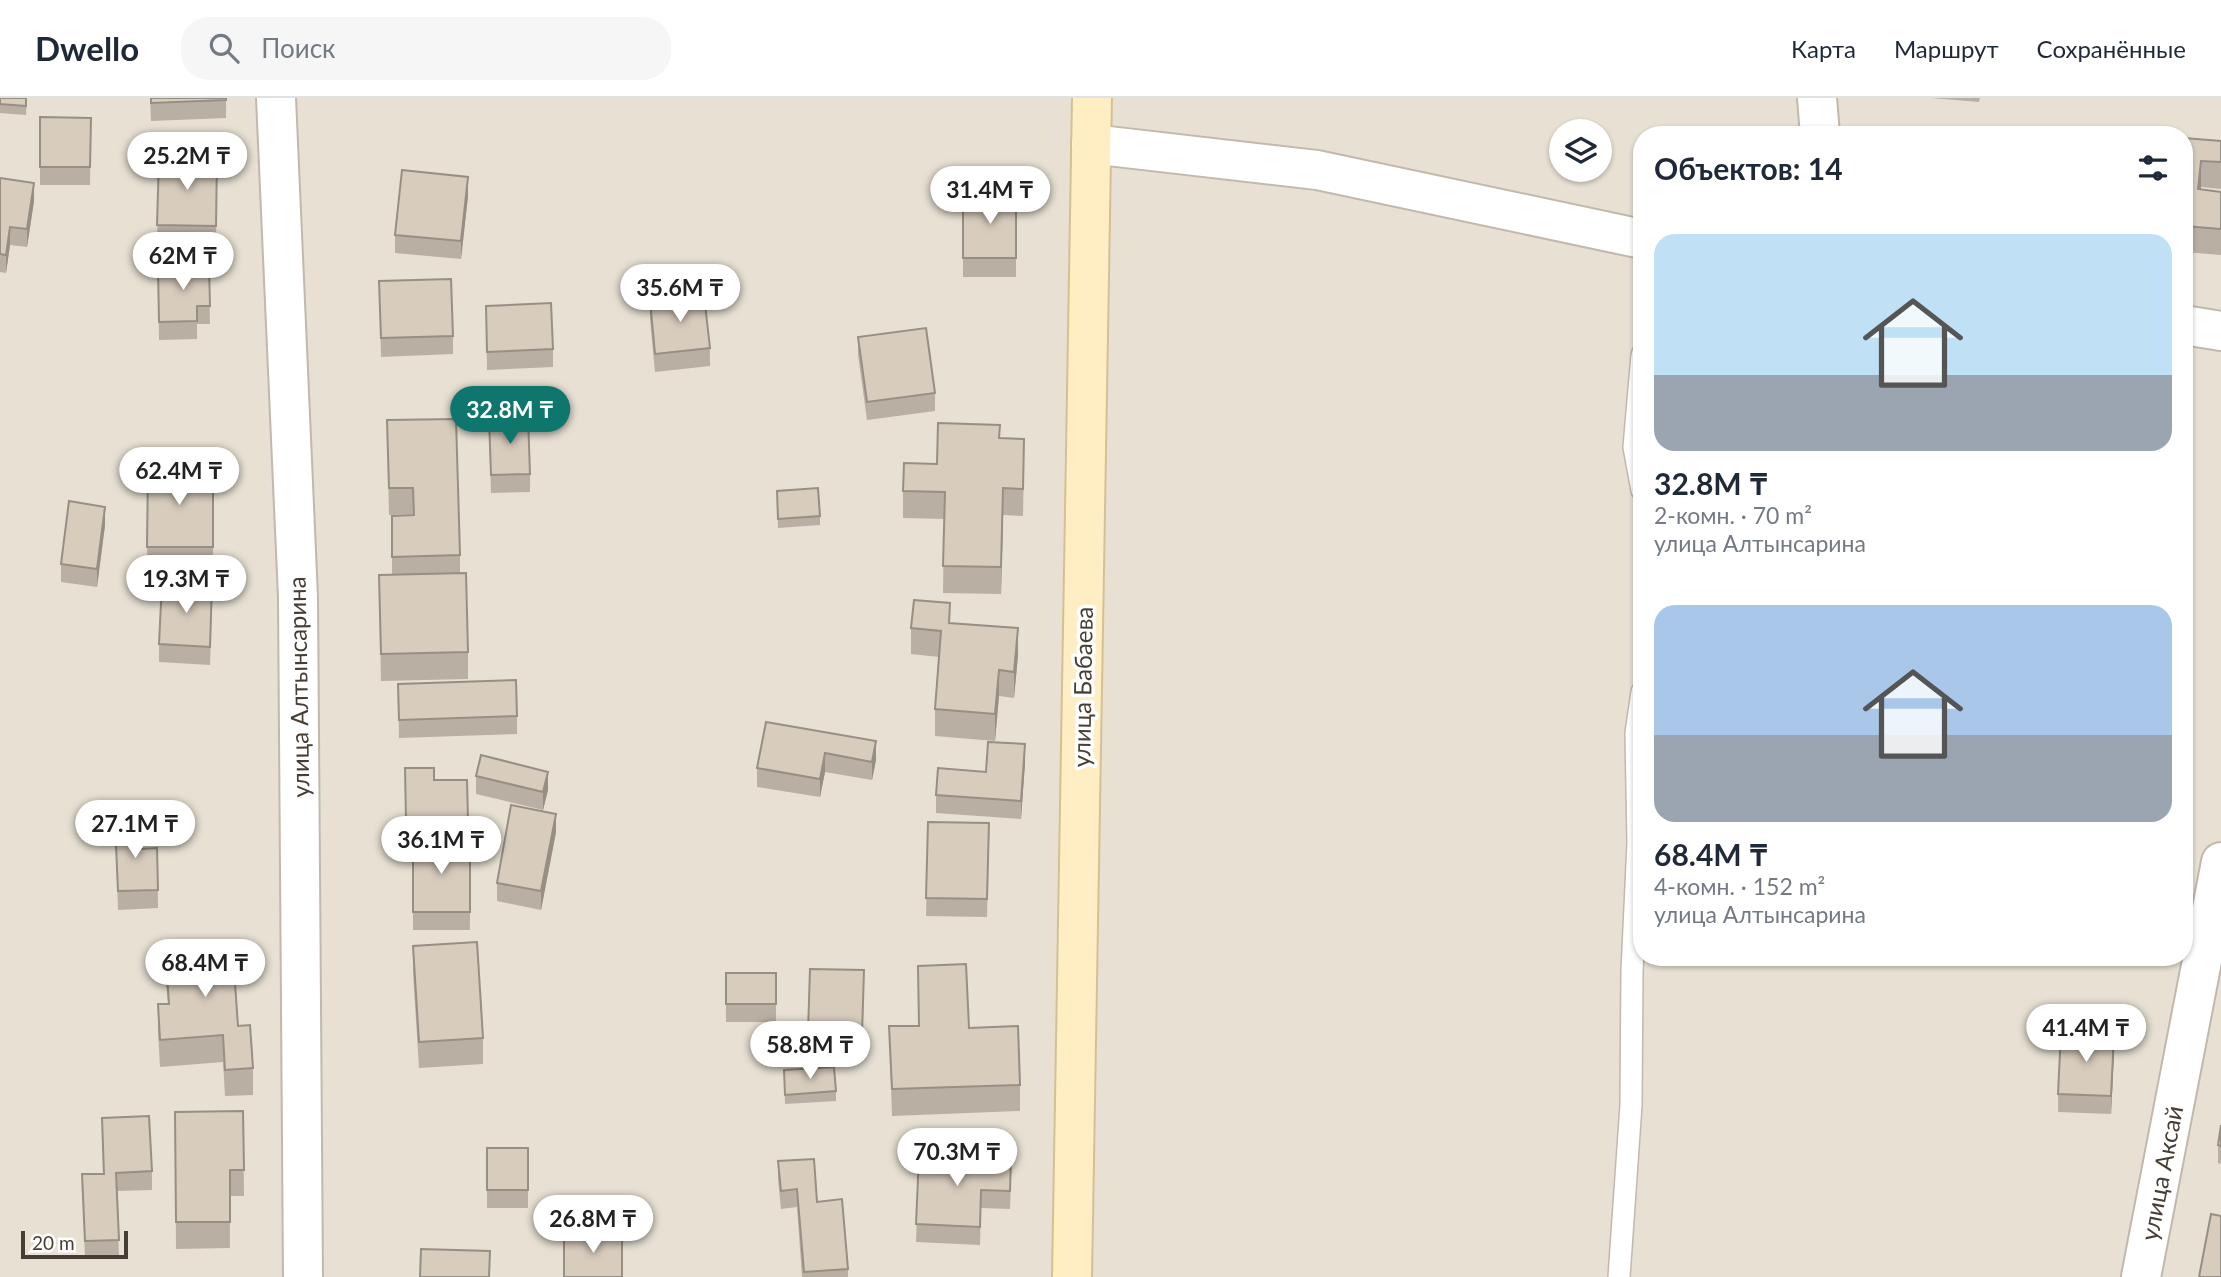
<!DOCTYPE html>
<html lang="ru">
<meta charset="utf-8">
<style>
body{margin:0;font-family:Lato,sans-serif;background:#f6f6f7;color:#1f2937;height:100vh;display:flex;flex-direction:column;font-size:26px;white-space:nowrap}
*{box-sizing:border-box;margin:0}
p{font-size:23px;color:#747a83}
.icon{flex:none;width:38px;height:38px;fill:none;stroke:currentColor;stroke-width:2;stroke-linecap:round;stroke-linejoin:round}
.map{position:relative;flex:1;overflow:hidden}
.sheet{position:absolute;left:1633px;top:28px;width:560px;height:840px;display:flex;flex-direction:column;background:#fff;border-radius:28px;box-shadow:0 2px 5px #0004}
.sheet>*{flex:none}
.fabs{position:absolute;left:1549px;top:21px;display:grid;gap:14px}
.fabs a{display:grid;place-items:center;width:63px;height:63px;border-radius:50%;background:#fff;box-shadow:0 2px 5px #0004;font-size:35px}
.scale{position:absolute;left:21px;bottom:18px;width:107px;box-sizing:border-box;padding-left:7px;border:4px solid #463e35;border-top:0;font-size:19px;line-height:24px;white-space:nowrap;color:#463e35;-webkit-text-stroke:5px #fff;paint-order:stroke}
.price{position:absolute;translate:-50% -60px;padding:0 16px;border-radius:24px;background:#fff;color:#222;font-size:23px;line-height:46px;filter:drop-shadow(0 2px 4px #0008)}
.price::after{content:'';position:absolute;left:50%;top:42px;width:21px;height:16px;margin-left:-10px;background:inherit;clip-path:polygon(0 0,100% 0,50% 100%)}
.price.selected{background:#0f766e;color:#fff}
ul{padding:0;list-style:none}
li{display:grid;align-content:center;gap:14px;height:371px;padding:0 21px}
li span{display:grid;place-items:center;height:217px;border-radius:21px;color:#555}
li>.icon{margin-inline-start:auto}
span .icon{width:126px;height:126px;fill:#fffc;stroke-width:1}
li b{font-size:30px}
h2{display:flex;justify-content:space-between;align-items:center;height:84px;padding:0 21px;font-size:30px}
header{display:flex;align-items:center;gap:42px;box-sizing:border-box;height:98px;padding:0 35px;background:#fff;border-bottom:2px solid #e0e1e3}
header strong{font-size:33px}
nav{display:flex;gap:38px;margin-inline-start:auto;font-size:24px}
.search{width:490px;height:63px;background:#f6f6f7;display:flex;align-items:center;gap:18px;box-sizing:border-box;padding:0 24px;border-radius:28px;color:#747a83;font-size:26px}
.map>svg:first-child{display:block}
.residential{fill:#e7e0d3;fill-rule:evenodd}
.lines{fill:none;stroke-linecap:round;stroke-linejoin:round}
.lane-casing{stroke:#c2b8ab;stroke-width:24}
.street-casing{stroke:#c2b8ab;stroke-width:42}
.secondary-casing{stroke:#d5c093;stroke-width:42}
.lane{stroke:#fff;stroke-width:21}
.street{stroke:#fff;stroke-width:38}
.secondary{stroke:#ffedc4;stroke-width:38}
.wall{fill:#baafa3}
.shaded-wall{fill:#978f84}
.building{fill:#d8ccbd;stroke:#978f84;stroke-width:2}
.labels{text-anchor:middle;dominant-baseline:central;stroke-width:7;stroke-linejoin:round;paint-order:stroke}
.street-label{font-size:24px;fill:#463e35;stroke:#fff}
</style>
<header>
<strong>Dwello</strong>
<div class="search"><svg class="icon" aria-label="search" viewBox="0 0 24 24"><circle cx="10" cy="10" r="6"/><path d="M15 15l6 6"/></svg>Поиск</div>
<nav><a>Карта</a><a>Маршрут</a><a>Сохранённые</a></nav>
</header>
<div class="map">
<svg width="2221" height="1179" viewBox="0 0 2221 1179">
<rect width="100%" height="100%" fill="#f3eee5"/>
<path class="residential" d="M 0,0 L 2221,0 L 2221,1179 L 0,1179 ZM 1561,33 L 1600,33 L 1600,72 L 1561,72 ZM 1642,37 L 2184,37 L 2184,859 L 1642,859 Z"/>
<g class="lines">
<g class="lane-casing">
<g id="lane">
<path d="M 1642,257 L 1634,349 L 1642,392"/>
<path d="M 1619,1179 L 1631,1007 L 1632,873 L 1638,745 L 1636,635 L 1642,594"/>
</g>
</g>
<g class="street-casing">
<g id="street">
<path d="M 276,0 L 298,499 L 303,1179"/>
<path d="M 1817,0 L 1820,37"/>
<path d="M 1091,46 L 1317,72 L 1642,141"/>
<path d="M 2184,227 L 2221,233"/>
<path d="M 2141,1179 L 2221,764"/>
</g>
</g>
<g class="secondary-casing">
<path id="secondary" d="M 1072,1179 L 1092,0"/>
</g>
<use href="#lane" class="lane"/>
<use href="#street" class="street"/>
<use href="#secondary" class="secondary"/>
</g>
<g class="wall">
<path d="M 0,0 L 27,0 L 26,17 L 0,15 Z"/>
<path d="M 150,0 L 226,0 L 226,20 L 151,23 Z"/>
<path d="M 1931,0 L 1980,0 L 1979,4 Z"/>
<path d="M 40,19 L 91,20 L 90,87 L 40,87 Z"/>
<path d="M 2184,40 L 2221,43 L 2221,91 L 2201,89 L 2200,92 L 2221,94 L 2221,157 L 2184,154 Z"/>
<path d="M 159,60 L 217,60 L 216,146 L 157,145 Z"/>
<path d="M 0,80 L 34,103 L 27,149 L 10,147 L 6,175 L 0,174 Z"/>
<rect x="963" y="96" width="53" height="83"/>
<path d="M 468,98 L 461,161 L 395,155 L 395,137 Z"/>
<path d="M 209,168 L 210,226 L 197,226 L 197,241 L 159,242 L 158,169 Z"/>
<path d="M 379,183 L 453,238 L 453,256 L 381,259 Z"/>
<path d="M 650,202 L 710,250 L 710,268 L 655,274 L 650,221 Z"/>
<path d="M 486,208 L 553,251 L 553,269 L 487,272 Z"/>
<path d="M 858,239 L 935,295 L 935,313 L 867,322 L 858,257 Z"/>
<path d="M 489,320 L 530,376 L 530,394 L 491,395 Z"/>
<path d="M 387,322 L 460,457 L 460,475 L 468,554 L 468,581 L 381,583 L 379,477 L 392,477 L 392,418 L 413,417 L 413,416 L 389,417 Z"/>
<path d="M 1000,340 L 1024,367 L 1023,418 L 1003,417 L 1001,496 L 943,495 L 944,421 L 903,420 L 903,393 L 937,366 Z"/>
<path d="M 148,367 L 205,392 L 213,392 L 213,467 L 147,467 Z"/>
<path d="M 777,393 L 820,418 L 820,427 L 778,430 Z"/>
<path d="M 105,427 L 97,489 L 61,484 L 61,466 Z"/>
<path d="M 212,505 L 210,567 L 159,564 L 159,546 Z"/>
<path d="M 950,525 L 1018,557 L 1014,600 L 999,598 L 995,643 L 935,638 L 935,611 L 939,559 L 911,556 L 911,530 Z"/>
<path d="M 398,586 L 517,618 L 517,636 L 399,640 Z"/>
<path d="M 766,624 L 876,662 L 872,682 L 825,674 L 820,699 L 757,689 L 757,670 Z"/>
<path d="M 1025,665 L 1021,721 L 936,715 L 936,697 L 986,674 Z"/>
<path d="M 405,670 L 434,682 L 467,682 L 468,741 L 406,742 Z"/>
<path d="M 476,678 L 548,692 L 543,712 L 476,696 Z"/>
<path d="M 115,724 L 141,751 L 158,792 L 158,810 L 118,812 Z"/>
<path d="M 928,724 L 989,725 L 987,819 L 926,818 Z"/>
<path d="M 556,734 L 541,812 L 497,803 L 497,785 Z"/>
<rect x="413" y="743" width="57" height="89"/>
<path d="M 165,847 L 238,928 L 253,970 L 253,997 L 225,998 L 223,964 L 160,969 L 158,933 L 158,906 L 168,906 L 165,873 Z"/>
<path d="M 413,848 L 483,940 L 483,966 L 419,970 L 413,874 Z"/>
<path d="M 918,868 L 969,930 L 1020,987 L 1020,1013 L 892,1018 L 889,928 L 919,928 Z"/>
<path d="M 810,871 L 864,890 L 862,954 L 808,953 Z"/>
<rect x="726" y="875" width="50" height="49"/>
<path d="M 2114,954 L 2111,1016 L 2058,1014 L 2058,996 Z"/>
<path d="M 784,972 L 836,993 L 836,1003 L 785,1006 Z"/>
<path d="M 243,1013 L 244,1098 L 230,1098 L 230,1150 L 176,1151 L 175,1014 Z"/>
<path d="M 102,1020 L 152,1073 L 152,1092 L 117,1093 L 119,1160 L 85,1161 L 82,1076 L 103,1076 Z"/>
<path d="M 2221,1027 L 2221,1066 L 2218,1065 L 2218,1047 Z"/>
<rect x="487" y="1050" width="41" height="60"/>
<path d="M 919,1057 L 1011,1080 L 1010,1111 L 981,1110 L 980,1147 L 916,1144 Z"/>
<path d="M 778,1063 L 848,1171 L 848,1179 L 802,1179 L 797,1109 L 781,1111 L 778,1081 Z"/>
</g>
<g class="shaded-wall">
<path d="M 2201,63 L 2201,89 L 2198,118 L 2198,91 Z"/>
<path d="M 468,79 L 468,98 L 461,161 L 461,143 Z"/>
<path d="M 34,85 L 34,103 L 27,149 L 27,131 Z"/>
<path d="M 10,129 L 10,147 L 6,175 L 6,157 Z"/>
<path d="M 1003,390 L 1003,417 L 1001,496 L 1001,469 Z"/>
<path d="M 105,409 L 105,427 L 97,489 L 97,471 Z"/>
<path d="M 1018,530 L 1018,557 L 1014,600 L 1014,574 Z"/>
<path d="M 999,572 L 999,598 L 995,643 L 995,616 Z"/>
<path d="M 876,643 L 876,662 L 872,682 L 872,664 Z"/>
<path d="M 1025,646 L 1025,665 L 1021,721 L 1021,703 Z"/>
<path d="M 825,655 L 825,674 L 820,699 L 820,681 Z"/>
<path d="M 548,674 L 548,692 L 543,712 L 543,694 Z"/>
<path d="M 556,716 L 556,734 L 541,812 L 541,793 Z"/>
<path d="M 2114,936 L 2114,954 L 2111,1016 L 2111,998 Z"/>
</g>
<g class="building">
<path d="M 0,0 L 26,0 L 26,8 L 0,6 Z"/>
<path d="M 151,0 L 226,0 L 226,2 L 151,5 Z"/>
<path d="M 40,19 L 91,20 L 90,69 L 40,69 Z"/>
<path d="M 2184,40 L 2221,43 L 2221,64 L 2201,63 L 2198,91 L 2221,94 L 2221,131 L 2184,128 Z"/>
<path d="M 159,60 L 217,60 L 216,128 L 157,127 Z"/>
<path d="M 402,72 L 468,79 L 461,143 L 395,137 Z"/>
<path d="M 0,80 L 34,85 L 27,131 L 10,129 L 6,157 L 0,156 Z"/>
<rect x="963" y="96" width="53" height="64"/>
<path d="M 209,168 L 210,208 L 197,208 L 197,223 L 159,224 L 158,169 Z"/>
<path d="M 451,181 L 453,238 L 381,240 L 379,183 Z"/>
<path d="M 704,197 L 710,250 L 655,256 L 650,202 Z"/>
<path d="M 551,205 L 553,251 L 487,254 L 486,208 Z"/>
<path d="M 926,230 L 935,295 L 867,304 L 858,239 Z"/>
<path d="M 528,318 L 530,376 L 491,377 L 489,320 Z"/>
<path d="M 456,321 L 460,457 L 392,459 L 392,418 L 414,417 L 413,390 L 389,390 L 387,322 Z"/>
<path d="M 938,325 L 1000,327 L 999,340 L 1024,341 L 1023,391 L 1003,390 L 1001,469 L 943,468 L 945,394 L 903,393 L 904,365 L 937,366 Z"/>
<path d="M 148,367 L 205,367 L 204,392 L 213,392 L 213,449 L 147,449 Z"/>
<path d="M 818,390 L 820,418 L 778,421 L 777,393 Z"/>
<path d="M 69,403 L 105,409 L 97,471 L 61,466 Z"/>
<path d="M 466,475 L 468,554 L 381,556 L 379,477 Z"/>
<path d="M 162,485 L 212,486 L 210,549 L 159,546 Z"/>
<path d="M 914,502 L 950,505 L 949,525 L 1018,530 L 1014,574 L 999,572 L 995,616 L 935,611 L 941,533 L 911,530 Z"/>
<path d="M 516,582 L 517,618 L 399,622 L 398,586 Z"/>
<path d="M 766,624 L 876,643 L 872,664 L 825,655 L 820,681 L 757,670 Z"/>
<path d="M 988,644 L 1025,646 L 1021,703 L 936,697 L 938,670 L 986,674 Z"/>
<path d="M 481,657 L 548,674 L 543,694 L 476,678 Z"/>
<path d="M 405,670 L 434,670 L 434,682 L 467,682 L 468,722 L 406,723 Z"/>
<path d="M 511,707 L 556,716 L 541,793 L 497,785 Z"/>
<path d="M 140,723 L 141,751 L 157,750 L 158,792 L 118,793 L 115,724 Z"/>
<path d="M 928,724 L 989,725 L 987,801 L 926,800 Z"/>
<rect x="413" y="743" width="57" height="71"/>
<path d="M 232,842 L 238,928 L 250,927 L 253,970 L 225,972 L 223,937 L 160,942 L 158,906 L 169,906 L 165,847 Z"/>
<path d="M 477,844 L 483,940 L 419,944 L 413,848 Z"/>
<path d="M 966,866 L 969,930 L 1018,928 L 1020,987 L 892,991 L 889,928 L 919,928 L 918,868 Z"/>
<path d="M 810,871 L 864,872 L 862,936 L 808,935 Z"/>
<rect x="726" y="875" width="50" height="31"/>
<path d="M 2061,933 L 2114,936 L 2111,998 L 2058,996 Z"/>
<path d="M 834,969 L 836,993 L 785,997 L 784,972 Z"/>
<path d="M 243,1013 L 244,1072 L 230,1072 L 230,1124 L 176,1124 L 175,1014 Z"/>
<path d="M 149,1018 L 152,1073 L 116,1075 L 119,1142 L 85,1143 L 82,1076 L 104,1076 L 102,1020 Z"/>
<path d="M 2221,1027 L 2221,1048 L 2218,1047 Z"/>
<rect x="487" y="1050" width="41" height="42"/>
<path d="M 919,1057 L 1011,1061 L 1010,1093 L 981,1092 L 980,1129 L 916,1126 Z"/>
<path d="M 814,1061 L 817,1104 L 842,1101 L 848,1171 L 804,1174 L 797,1091 L 781,1093 L 778,1063 Z"/>
<path d="M 2211,1116 L 2221,1118 L 2221,1179 L 2199,1179 Z"/>
<rect x="564" y="1134" width="58" height="45"/>
<path d="M 421,1151 L 490,1153 L 489,1179 L 420,1179 Z"/>
</g>
<g class="labels">
<g class="street-label">
<text transform="translate(298 589) rotate(-91)">улица Алтынсарина</text>
<text transform="translate(1082 589) rotate(-89)">улица Бабаева</text>
<text transform="translate(2161 1075) rotate(-79)">улица Аксай</text>
</g>
</g>
</svg>
<div class="fabs">
<a><svg class="icon" aria-label="layers" viewBox="0 0 24 24"><path d="M12 4l9 5-9 5-9-5zM3 14l9 5 9-5"/></svg></a>
</div>
<div class="scale">20 m</div>
<b class="price" style="left:187px;top:94px">25.2M ₸</b>
<b class="price" style="left:990px;top:128px">31.4M ₸</b>
<b class="price" style="left:183px;top:194px">62M ₸</b>
<b class="price" style="left:680px;top:226px">35.6M ₸</b>
<b class="price selected" style="left:510px;top:348px">32.8M ₸</b>
<b class="price" style="left:179px;top:409px">62.4M ₸</b>
<b class="price" style="left:186px;top:517px">19.3M ₸</b>
<b class="price" style="left:135px;top:762px">27.1M ₸</b>
<b class="price" style="left:441px;top:778px">36.1M ₸</b>
<b class="price" style="left:205px;top:901px">68.4M ₸</b>
<b class="price" style="left:2086px;top:966px">41.4M ₸</b>
<b class="price" style="left:810px;top:983px">58.8M ₸</b>
<b class="price" style="left:957px;top:1090px">70.3M ₸</b>
<b class="price" style="left:593px;top:1157px">26.8M ₸</b>
<section class="sheet">
<h2>Объектов: 14<svg class="icon" aria-label="filters" viewBox="0 0 24 24"><path d="M4 7h16M4 17h16"/><circle cx="9" cy="7" r="2"/><circle cx="15" cy="17" r="2"/></svg></h2>
<ul>
<li><span style="background:linear-gradient(#bfe0f5 65%,#9aa5b1 0)"><svg class="icon" aria-label="home" viewBox="0 0 24 24"><path d="M3 11l9-7 9 7M6 9v11h12V9"/></svg></span><div><b>32.8M ₸</b><p>2-комн. · 70 m²</p><p>улица Алтынсарина</p></div></li>
<li><span style="background:linear-gradient(#a9c7e8 60%,#9aa5b1 0)"><svg class="icon" aria-label="home" viewBox="0 0 24 24"><path d="M3 11l9-7 9 7M6 9v11h12V9"/></svg></span><div><b>68.4M ₸</b><p>4-комн. · 152 m²</p><p>улица Алтынсарина</p></div></li>
</ul>
</section>
</div>
